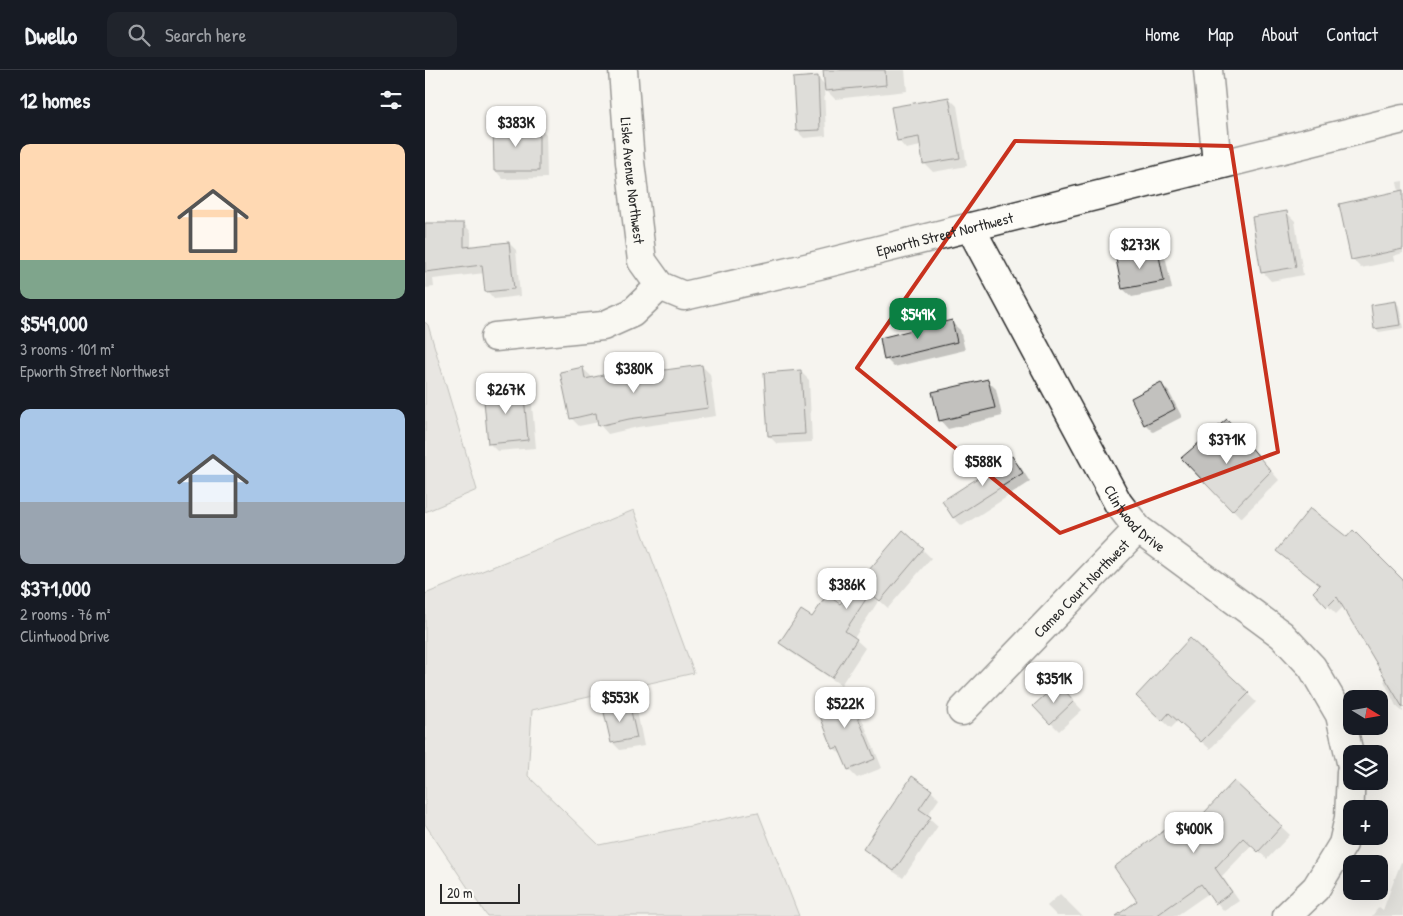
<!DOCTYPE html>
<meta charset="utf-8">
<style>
body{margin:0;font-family:"Patrick Hand",sans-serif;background:#20242c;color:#f1f3f6;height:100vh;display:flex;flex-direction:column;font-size:19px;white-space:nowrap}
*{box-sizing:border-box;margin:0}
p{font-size:16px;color:#9ea1a6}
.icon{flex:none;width:28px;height:28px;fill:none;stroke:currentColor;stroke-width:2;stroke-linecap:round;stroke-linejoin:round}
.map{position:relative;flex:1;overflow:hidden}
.details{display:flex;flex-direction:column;background:#171b24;width:425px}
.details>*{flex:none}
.needle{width:32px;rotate:101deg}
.controls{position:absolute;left:918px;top:620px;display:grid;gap:10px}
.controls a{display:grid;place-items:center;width:45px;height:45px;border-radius:10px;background:#171b24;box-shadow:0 5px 20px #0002;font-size:25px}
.scale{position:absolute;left:15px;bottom:12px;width:80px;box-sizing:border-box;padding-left:5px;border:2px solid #2b2b2b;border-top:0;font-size:14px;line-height:18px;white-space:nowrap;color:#2b2b2b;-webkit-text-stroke:4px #fdfcf7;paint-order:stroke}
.price{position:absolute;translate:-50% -42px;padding:0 11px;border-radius:10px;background:#fff;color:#222;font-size:16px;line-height:32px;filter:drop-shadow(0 1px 2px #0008)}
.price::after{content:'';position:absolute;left:50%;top:30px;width:15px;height:11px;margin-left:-8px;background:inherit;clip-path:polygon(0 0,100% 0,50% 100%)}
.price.current{background:#0b8043;color:#fff}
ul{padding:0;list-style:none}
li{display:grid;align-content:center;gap:10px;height:265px;padding:0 20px}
li span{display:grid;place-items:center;height:155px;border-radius:10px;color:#555}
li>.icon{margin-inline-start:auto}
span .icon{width:90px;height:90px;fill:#fffc;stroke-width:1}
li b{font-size:21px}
h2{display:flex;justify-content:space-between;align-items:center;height:60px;padding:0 20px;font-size:21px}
header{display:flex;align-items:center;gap:30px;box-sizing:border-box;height:70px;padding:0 25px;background:#171b24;border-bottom:1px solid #363941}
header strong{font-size:24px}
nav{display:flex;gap:28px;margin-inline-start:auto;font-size:18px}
.search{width:350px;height:45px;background:#20242c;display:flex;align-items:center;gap:12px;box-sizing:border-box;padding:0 18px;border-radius:10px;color:#9ea1a6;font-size:19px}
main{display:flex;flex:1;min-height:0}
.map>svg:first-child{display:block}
.green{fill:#d7d6d2;stroke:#81807e}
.shadow{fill:#0003}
.building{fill:#c2c1be;stroke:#2b2b2b}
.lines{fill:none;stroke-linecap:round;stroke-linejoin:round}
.minor-casing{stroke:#2b2b2b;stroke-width:31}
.minor{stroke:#fdfcf7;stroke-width:28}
.marked{fill:none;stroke:#c8321e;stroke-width:4;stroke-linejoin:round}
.labels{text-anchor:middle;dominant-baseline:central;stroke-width:4.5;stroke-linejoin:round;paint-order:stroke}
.street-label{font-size:15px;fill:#2b2b2b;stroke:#fdfcf7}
</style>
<header>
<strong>Dwello</strong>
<div class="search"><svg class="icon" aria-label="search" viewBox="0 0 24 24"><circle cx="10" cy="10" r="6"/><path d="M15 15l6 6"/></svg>Search here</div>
<nav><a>Home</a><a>Map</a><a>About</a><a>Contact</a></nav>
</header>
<main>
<section class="details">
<h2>12 homes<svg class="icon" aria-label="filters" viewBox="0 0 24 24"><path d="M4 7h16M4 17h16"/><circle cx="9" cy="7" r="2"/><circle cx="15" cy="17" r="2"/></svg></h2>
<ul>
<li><span style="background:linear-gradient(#ffd9b3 75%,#7fa58c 0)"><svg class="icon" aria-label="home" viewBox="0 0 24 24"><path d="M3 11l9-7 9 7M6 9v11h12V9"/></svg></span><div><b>$549,000</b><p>3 rooms · 101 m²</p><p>Epworth Street Northwest</p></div></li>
<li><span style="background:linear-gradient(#a9c7e8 60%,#9aa5b1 0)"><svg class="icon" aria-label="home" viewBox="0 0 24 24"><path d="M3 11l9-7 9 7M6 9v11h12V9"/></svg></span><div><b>$371,000</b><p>2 rooms · 76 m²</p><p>Clintwood Drive</p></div></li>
</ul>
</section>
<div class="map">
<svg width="978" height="846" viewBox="0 0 978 846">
<rect width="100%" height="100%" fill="#f5f4ef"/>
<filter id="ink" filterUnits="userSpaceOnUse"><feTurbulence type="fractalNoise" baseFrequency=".02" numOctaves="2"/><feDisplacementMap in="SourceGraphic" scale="10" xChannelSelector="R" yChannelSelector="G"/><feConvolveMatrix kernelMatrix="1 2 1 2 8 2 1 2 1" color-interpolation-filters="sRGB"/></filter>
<g filter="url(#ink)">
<g class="green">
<path d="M 0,252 L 3,255 L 52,420 L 0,442 Z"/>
<path d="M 209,440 L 269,603 L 107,640 L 103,706 L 174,775 L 333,742 L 374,846 L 62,846 L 0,754 L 0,524 Z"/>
</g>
<g class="shadow">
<path d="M 399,0 L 480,0 L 482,21 L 410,29 L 399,18 L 401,66 L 379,68 L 372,61 L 392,7 L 401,16 Z"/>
<path d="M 524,28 L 532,36 L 542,96 L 508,102 L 500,94 L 496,76 L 481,79 L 473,70 Z"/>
<path d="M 113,56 L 121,64 L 122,108 L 78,109 L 70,100 Z"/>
<path d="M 978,111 L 978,183 L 968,186 L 969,191 L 936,198 L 927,189 L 974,122 L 972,112 Z"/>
<path d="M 862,143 L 870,151 L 878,205 L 846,211 L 838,202 Z"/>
<path d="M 39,154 L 46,162 L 46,177 L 84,173 L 91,180 L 95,226 L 69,229 L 62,221 L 60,203 L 8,209 L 9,217 L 0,218 L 0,181 Z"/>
<path d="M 733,182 L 741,190 L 747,219 L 707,227 L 698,219 L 692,190 Z"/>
<path d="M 971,232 L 974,236 L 978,258 L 954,262 L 950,258 Z"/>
<path d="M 526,252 L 535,260 L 540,280 L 469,297 L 461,289 Z"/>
<path d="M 277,296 L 285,304 L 291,346 L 213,357 L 183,364 L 175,355 L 174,352 L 154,356 L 146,348 L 157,298 L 166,306 L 166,309 L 187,305 L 190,308 Z"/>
<path d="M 375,301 L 384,310 L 387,372 L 352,374 L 344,366 Z"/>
<path d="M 563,311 L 571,319 L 577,346 L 523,359 L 515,350 Z"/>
<path d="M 736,314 L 744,322 L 757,347 L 728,362 L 720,354 Z"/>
<path d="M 98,317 L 106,325 L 111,378 L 72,381 L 64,373 Z"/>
<path d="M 810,359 L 854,410 L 816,448 L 758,388 Z"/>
<path d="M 586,387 L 595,396 L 605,412 L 537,456 L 529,448 L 519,431 Z"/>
<path d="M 928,462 L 978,512 L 978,642 L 971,636 L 959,611 L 962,609 L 919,536 L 911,544 L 889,522 L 895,516 L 861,489 L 922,468 Z"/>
<path d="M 498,480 L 506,488 L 463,538 L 454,530 L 429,568 L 440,578 L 416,615 L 364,581 L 356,573 L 388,549 L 415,535 Z"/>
<path d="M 420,619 L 428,627 L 457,698 L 432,708 L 424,700 L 418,686 L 409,678 Z"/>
<path d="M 641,623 L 657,640 L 634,661 L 626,653 Z"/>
<path d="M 823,624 L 831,632 L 785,679 L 753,651 L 746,658 L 720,634 Z"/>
<path d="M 204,633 L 212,641 L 219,676 L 195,680 L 187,672 Z"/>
<path d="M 809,712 L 865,765 L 842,789 L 827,775 L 797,806 L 814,831 L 799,841 L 784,823 L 751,846 L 693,846 L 714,832 L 755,751 L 764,760 Z"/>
<path d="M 506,721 L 514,729 L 502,746 L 513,756 L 478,808 L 447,787 L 439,779 Z"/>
<path d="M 976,792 L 978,793 L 978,846 L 947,846 L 954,837 L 958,840 Z"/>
<path d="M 635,824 L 657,846 L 632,846 L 622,836 Z"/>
</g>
<g class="building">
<path d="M 398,0 L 460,0 L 461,15 L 400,21 Z"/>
<path d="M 393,6 L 395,60 L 371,61 L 368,8 Z"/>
<path d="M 524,27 L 535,88 L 498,94 L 494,67 L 472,71 L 466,37 Z"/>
<path d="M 68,55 L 114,55 L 114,101 L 69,101 Z"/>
<path d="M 978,120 L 978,179 L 926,190 L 914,134 Z"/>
<path d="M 862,141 L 871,197 L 836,203 L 827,147 Z"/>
<path d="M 0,153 L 39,153 L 39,177 L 84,172 L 89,219 L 60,222 L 57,195 L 0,202 Z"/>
<path d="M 733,181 L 739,211 L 697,219 L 691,189 Z"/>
<path d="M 971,231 L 975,255 L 949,259 L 946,235 Z"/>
<path d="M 527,250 L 532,272 L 459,290 L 455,268 Z"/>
<path d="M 277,295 L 283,338 L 204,349 L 173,356 L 171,343 L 145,349 L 135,302 L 158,297 L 160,309 L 187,303 L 188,307 Z"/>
<path d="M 376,300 L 380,364 L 343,366 L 339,303 Z"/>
<path d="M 563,309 L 570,338 L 514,351 L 507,322 Z"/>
<path d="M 736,312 L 750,339 L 719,355 L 706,328 Z"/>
<path d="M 98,315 L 103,370 L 63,374 L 58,320 Z"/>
<path d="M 802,349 L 846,401 L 807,441 L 756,388 Z"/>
<path d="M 587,386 L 598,403 L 528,448 L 517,431 Z"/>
<path d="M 885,438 L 922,467 L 928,460 L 978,510 L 978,638 L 912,527 L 902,537 L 888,522 L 895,515 L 851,481 Z"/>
<path d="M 478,460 L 499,479 L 455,531 L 445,523 L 420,561 L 432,569 L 407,608 L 354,573 L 376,540 L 387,547 L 402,525 L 415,534 Z"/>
<path d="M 765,568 L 824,623 L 776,672 L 744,643 L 737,651 L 711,626 Z"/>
<path d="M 633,613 L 649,631 L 625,654 L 608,636 Z"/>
<path d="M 421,618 L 450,689 L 423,700 L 413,677 L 408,679 L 389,631 Z"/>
<path d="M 204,632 L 212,668 L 186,673 L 178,638 Z"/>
<path d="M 487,706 L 507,720 L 494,739 L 506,747 L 469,801 L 438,779 Z"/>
<path d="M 809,711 L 857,756 L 833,782 L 818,768 L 790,798 L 807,822 L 790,834 L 776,814 L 731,846 L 691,846 L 712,831 L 689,797 L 755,749 L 763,760 Z"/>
</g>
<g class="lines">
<g class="minor-casing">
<g id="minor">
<path id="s1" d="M 198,0 L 205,92 L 217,191 L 235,216"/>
<path d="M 783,0 L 792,94"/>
<path id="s2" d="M 545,157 L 693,433 L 713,459 L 857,565 L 887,597 L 915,645 L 926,692"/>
<path id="s3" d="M 235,216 L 259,226 L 394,195 L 978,49"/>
<path d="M 70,267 L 178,256 L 207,243 L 235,216"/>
<path id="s4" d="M 537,641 L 713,459"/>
<path d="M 862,846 L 891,818 L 918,774 L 924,748 L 926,702"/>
</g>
</g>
<use href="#minor" class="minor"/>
</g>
</g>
<path d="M0 0H978V846H0ZM 590,71 L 806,76 L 853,382 L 635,463 L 432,298 Z" fill="#f5f4ef" fill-opacity=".55" fill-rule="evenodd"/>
<path class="marked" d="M 590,71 L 806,76 L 853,382 L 635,463 L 432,298 Z"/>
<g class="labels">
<g class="street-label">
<text stroke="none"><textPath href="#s1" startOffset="111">Liske Avenue Northwest</textPath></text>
<text stroke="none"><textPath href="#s3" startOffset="294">Epworth Street Northwest</textPath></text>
<text stroke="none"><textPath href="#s2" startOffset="336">Clintwood Drive</textPath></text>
<text stroke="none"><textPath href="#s4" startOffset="171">Cameo Court Northwest</textPath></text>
</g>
</g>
</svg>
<div class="controls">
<a><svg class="needle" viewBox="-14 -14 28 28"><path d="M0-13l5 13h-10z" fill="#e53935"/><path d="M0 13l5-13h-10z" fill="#9ea1a6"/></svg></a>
<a><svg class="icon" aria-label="layers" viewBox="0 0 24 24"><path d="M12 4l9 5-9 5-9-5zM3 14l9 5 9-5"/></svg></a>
<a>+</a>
<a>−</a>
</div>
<div class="scale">20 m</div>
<b class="price" style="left:91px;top:78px">$383K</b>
<b class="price" style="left:715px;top:200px">$273K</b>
<b class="price current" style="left:493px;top:270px">$549K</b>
<b class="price" style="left:209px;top:324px">$380K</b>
<b class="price" style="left:81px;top:345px">$267K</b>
<b class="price" style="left:802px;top:395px">$371K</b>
<b class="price" style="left:558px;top:417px">$588K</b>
<b class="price" style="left:422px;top:540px">$386K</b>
<b class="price" style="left:629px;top:634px">$351K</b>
<b class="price" style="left:195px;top:653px">$553K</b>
<b class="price" style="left:420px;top:659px">$522K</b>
<b class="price" style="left:769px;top:784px">$400K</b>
</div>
</main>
